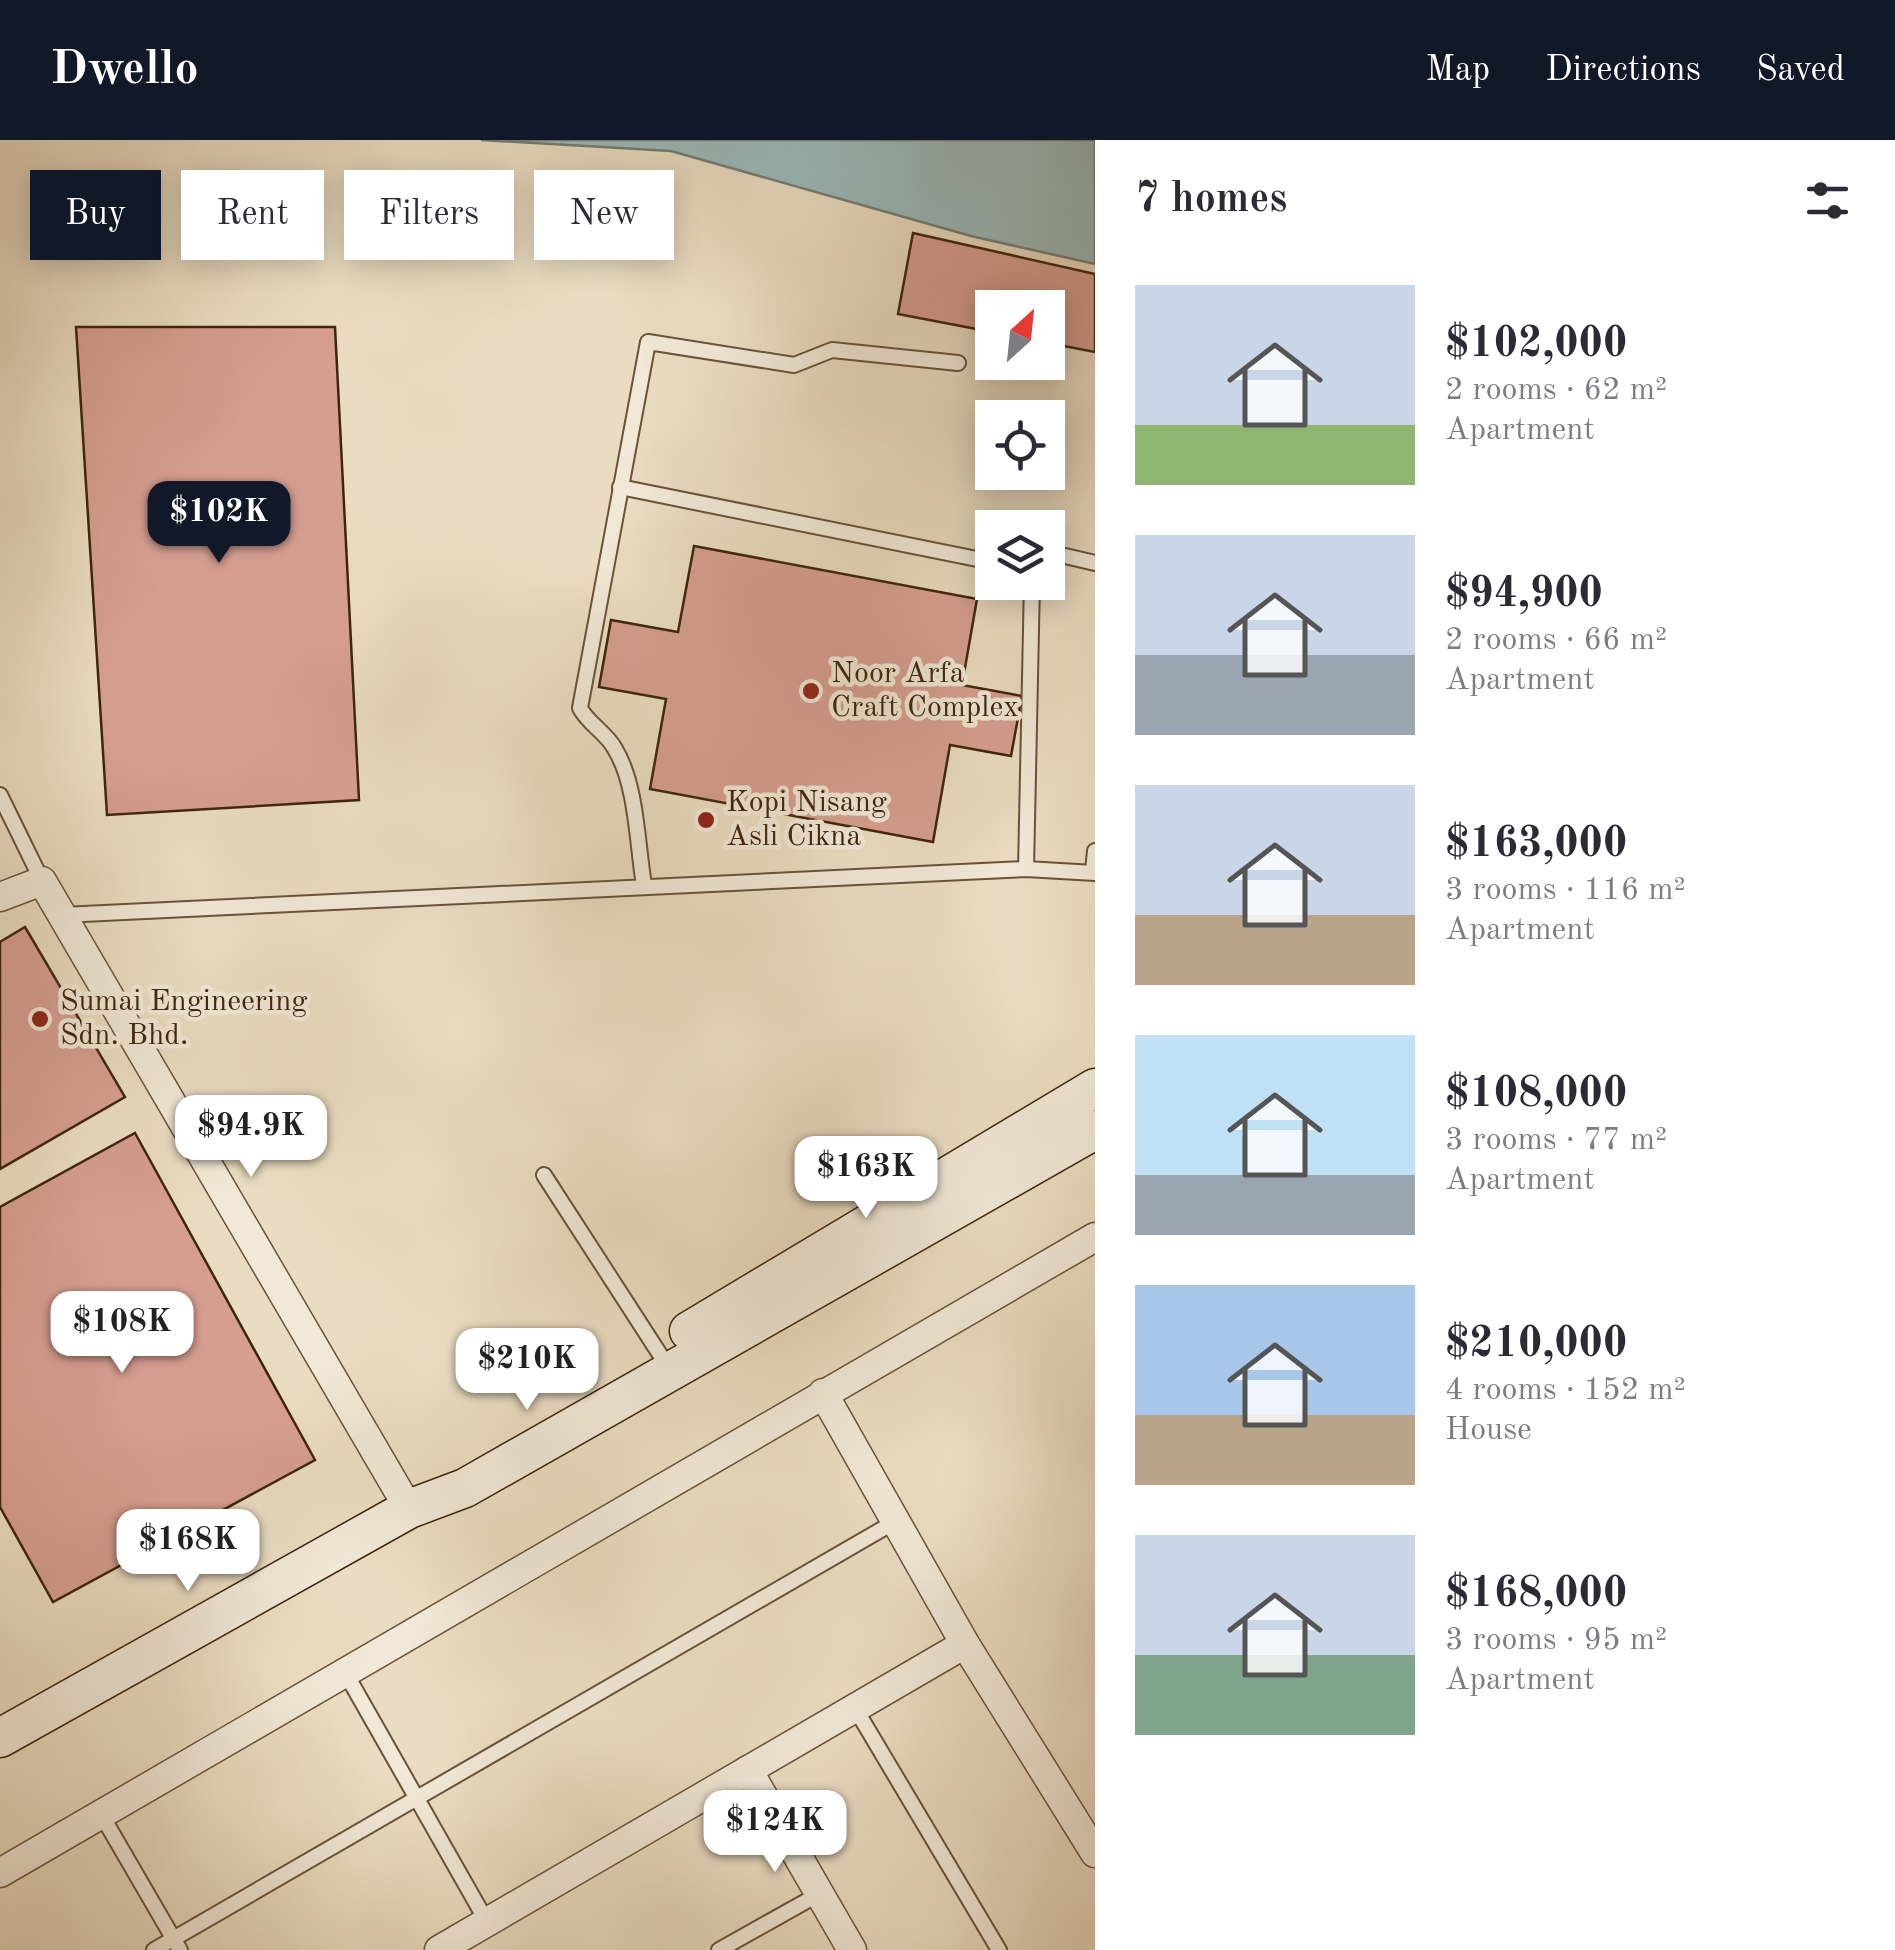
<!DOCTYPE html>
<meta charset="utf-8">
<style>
body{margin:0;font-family:"Old Standard TT",serif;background:#f2f2f3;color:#2b2b33;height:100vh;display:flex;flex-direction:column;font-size:38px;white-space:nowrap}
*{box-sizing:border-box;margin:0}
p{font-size:32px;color:#7c7c81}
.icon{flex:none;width:55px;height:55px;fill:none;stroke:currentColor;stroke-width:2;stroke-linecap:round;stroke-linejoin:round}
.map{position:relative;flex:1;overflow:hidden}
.sheet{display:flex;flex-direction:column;background:#fff;width:800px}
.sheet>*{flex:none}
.top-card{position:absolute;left:30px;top:30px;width:915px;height:90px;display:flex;gap:20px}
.needle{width:65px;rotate:27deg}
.controls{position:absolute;left:975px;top:150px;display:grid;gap:20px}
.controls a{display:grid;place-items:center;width:90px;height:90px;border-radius:0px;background:#fff;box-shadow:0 5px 25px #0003;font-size:50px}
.price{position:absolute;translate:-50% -85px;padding:0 22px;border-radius:20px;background:#fff;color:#222;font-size:32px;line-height:65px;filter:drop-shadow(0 2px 5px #0008)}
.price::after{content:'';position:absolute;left:50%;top:60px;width:30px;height:22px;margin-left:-15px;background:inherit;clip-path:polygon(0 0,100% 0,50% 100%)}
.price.on{background:#111827;color:#fff}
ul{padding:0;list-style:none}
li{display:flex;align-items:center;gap:30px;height:250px;padding:0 40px}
li span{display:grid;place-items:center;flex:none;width:280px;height:200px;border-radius:0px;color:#555}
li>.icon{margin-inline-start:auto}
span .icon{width:120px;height:120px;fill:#fffc;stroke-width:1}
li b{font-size:42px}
h2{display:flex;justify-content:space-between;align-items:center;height:120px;padding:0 40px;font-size:42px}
.tag{padding:0 35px;border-radius:0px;background:#fff;box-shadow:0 5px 25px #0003;font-size:35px;line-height:90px}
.tag.on{background:#111827;color:#fff}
header{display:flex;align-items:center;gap:60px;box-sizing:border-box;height:140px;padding:0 50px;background:#111827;color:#fff}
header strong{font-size:48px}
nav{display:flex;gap:55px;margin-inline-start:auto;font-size:35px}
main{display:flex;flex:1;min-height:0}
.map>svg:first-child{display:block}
.water{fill:#9ababb;stroke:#757e75;stroke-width:2.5}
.building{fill:#d69e91;stroke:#3e250c;stroke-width:2.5}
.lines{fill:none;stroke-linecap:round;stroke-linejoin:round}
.lane-casing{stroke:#69533a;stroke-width:18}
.street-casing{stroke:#69533a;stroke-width:31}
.secondary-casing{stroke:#3e250c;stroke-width:41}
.lane{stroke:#f1e8d7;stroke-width:14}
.street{stroke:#f1e8d7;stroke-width:28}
.secondary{stroke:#f1e8d7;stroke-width:38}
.poi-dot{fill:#8f2418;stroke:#f1e8d7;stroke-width:4}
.labels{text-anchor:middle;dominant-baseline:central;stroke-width:9;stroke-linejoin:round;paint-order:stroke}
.poi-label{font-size:30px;fill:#3e250c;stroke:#f1e8d7;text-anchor:start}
</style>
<header>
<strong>Dwello</strong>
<nav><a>Map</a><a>Directions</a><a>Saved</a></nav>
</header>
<main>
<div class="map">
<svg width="1095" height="1810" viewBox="0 0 1095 1810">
<rect width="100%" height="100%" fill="#eadcc2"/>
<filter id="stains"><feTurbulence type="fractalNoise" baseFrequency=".002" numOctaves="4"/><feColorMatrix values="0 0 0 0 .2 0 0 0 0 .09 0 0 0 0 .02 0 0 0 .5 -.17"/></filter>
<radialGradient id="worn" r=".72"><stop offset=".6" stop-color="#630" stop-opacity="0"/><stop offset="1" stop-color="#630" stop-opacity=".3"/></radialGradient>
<path class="water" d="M 481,0 L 1095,0 L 1095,124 L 971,96 L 671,11 Z"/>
<g class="building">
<path d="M 913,93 L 1095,134 L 1095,212 L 1048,203 L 1048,168 L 992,168 L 992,192 L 898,174 Z"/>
<path d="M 76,187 L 335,187 L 359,660 L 107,675 Z"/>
<path d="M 694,406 L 977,459 L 962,545 L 1022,556 L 1011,616 L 950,605 L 933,702 L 650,649 L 666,559 L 599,547 L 611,480 L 678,492 Z"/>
<path d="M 25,787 L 125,957 L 0,1029 L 0,802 Z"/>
<path d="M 135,993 L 315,1320 L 53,1462 L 0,1367 L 0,1067 Z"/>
</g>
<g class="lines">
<g class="lane-casing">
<g id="lane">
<path d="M 620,347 L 992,422"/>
<path d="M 1048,412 L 1095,423"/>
<path d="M 0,655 L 42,741"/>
<path d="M 1026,729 L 1032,442"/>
<path d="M 1093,731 L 1095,711"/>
<path d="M 644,745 C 637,704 637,645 615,609 C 606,592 589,585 580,568 L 648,202 L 794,225 L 832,210 L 958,223"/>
<path d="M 62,775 L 1026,729 L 1095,733"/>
<path d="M 544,1035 L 670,1230"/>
<path d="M 345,1532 L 487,1782"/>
<path d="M 855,1568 L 999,1810"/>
<path d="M 101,1674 L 180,1810"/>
<path d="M 154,1810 L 898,1380"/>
<path d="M 719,1810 L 819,1754"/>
</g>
</g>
<g class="street-casing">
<g id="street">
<path d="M 0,757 L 42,741 L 409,1369"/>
<path d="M 823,1253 L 965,1504 L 1095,1713"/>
<path d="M 748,1630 L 852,1810"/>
<path d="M 0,1733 L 1095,1097"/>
<path d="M 439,1810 L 965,1504"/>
</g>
</g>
<g class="secondary-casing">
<g id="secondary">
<path d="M 689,1191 L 1095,948"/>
<path d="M 0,1598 L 409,1369 L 465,1348 L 1095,990"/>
</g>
</g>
<use href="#lane" class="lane"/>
<use href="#street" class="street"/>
<use href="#secondary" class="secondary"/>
</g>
<g class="poi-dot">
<circle cx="811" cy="551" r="10"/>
<circle cx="706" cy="680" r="10"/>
<circle cx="40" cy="879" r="10"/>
</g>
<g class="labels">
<g class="poi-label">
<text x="831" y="534">Noor Arfa<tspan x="831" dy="34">Craft Complex</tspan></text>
<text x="726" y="663">Kopi Nisang<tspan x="726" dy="34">Asli Cikna</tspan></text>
<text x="60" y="862">Sumai Engineering<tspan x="60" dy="34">Sdn. Bhd.</tspan></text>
</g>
</g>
<rect width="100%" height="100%" filter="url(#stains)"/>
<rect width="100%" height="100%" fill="url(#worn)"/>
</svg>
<div class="controls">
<a><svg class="needle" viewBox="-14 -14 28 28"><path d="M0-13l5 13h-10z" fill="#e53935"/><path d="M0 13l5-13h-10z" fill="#7c7c81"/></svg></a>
<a><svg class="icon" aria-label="locate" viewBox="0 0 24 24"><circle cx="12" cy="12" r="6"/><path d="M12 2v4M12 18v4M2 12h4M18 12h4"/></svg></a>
<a><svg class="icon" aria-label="layers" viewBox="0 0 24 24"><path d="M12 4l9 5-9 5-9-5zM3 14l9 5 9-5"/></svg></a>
</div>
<b class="price on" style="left:219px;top:426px">$102K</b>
<b class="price" style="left:251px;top:1040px">$94.9K</b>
<b class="price" style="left:866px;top:1081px">$163K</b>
<b class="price" style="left:122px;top:1236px">$108K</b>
<b class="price" style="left:527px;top:1273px">$210K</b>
<b class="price" style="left:188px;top:1454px">$168K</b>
<b class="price" style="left:775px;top:1735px">$124K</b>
<div class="top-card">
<a class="tag on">Buy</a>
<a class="tag">Rent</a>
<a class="tag">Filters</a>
<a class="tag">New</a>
</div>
</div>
<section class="sheet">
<h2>7 homes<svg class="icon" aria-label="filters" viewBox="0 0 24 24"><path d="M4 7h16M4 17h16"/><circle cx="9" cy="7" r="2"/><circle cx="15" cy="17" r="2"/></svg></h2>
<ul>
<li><span style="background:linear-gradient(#c9d6e8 70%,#8fb573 0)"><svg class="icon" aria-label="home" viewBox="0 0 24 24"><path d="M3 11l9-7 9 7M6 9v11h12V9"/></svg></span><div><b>$102,000</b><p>2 rooms · 62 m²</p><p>Apartment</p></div></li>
<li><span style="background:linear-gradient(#c9d6e8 60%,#9aa5b1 0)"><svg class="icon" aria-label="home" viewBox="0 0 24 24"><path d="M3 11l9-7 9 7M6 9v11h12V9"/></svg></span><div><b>$94,900</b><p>2 rooms · 66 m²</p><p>Apartment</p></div></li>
<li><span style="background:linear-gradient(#c9d6e8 65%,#b9a48a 0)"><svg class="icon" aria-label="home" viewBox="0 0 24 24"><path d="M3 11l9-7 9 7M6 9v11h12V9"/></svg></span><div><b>$163,000</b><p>3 rooms · 116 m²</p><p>Apartment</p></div></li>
<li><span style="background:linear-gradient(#bfe0f5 70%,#9aa5b1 0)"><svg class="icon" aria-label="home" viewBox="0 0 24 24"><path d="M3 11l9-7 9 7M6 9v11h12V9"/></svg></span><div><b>$108,000</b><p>3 rooms · 77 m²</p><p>Apartment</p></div></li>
<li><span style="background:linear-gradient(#a9c7e8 65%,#b9a48a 0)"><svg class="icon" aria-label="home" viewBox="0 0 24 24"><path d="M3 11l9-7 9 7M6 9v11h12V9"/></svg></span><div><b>$210,000</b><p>4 rooms · 152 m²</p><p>House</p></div></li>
<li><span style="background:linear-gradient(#c9d6e8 60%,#7fa58c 0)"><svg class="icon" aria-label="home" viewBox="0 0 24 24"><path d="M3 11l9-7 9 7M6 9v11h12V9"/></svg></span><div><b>$168,000</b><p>3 rooms · 95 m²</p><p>Apartment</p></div></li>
</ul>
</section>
</main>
